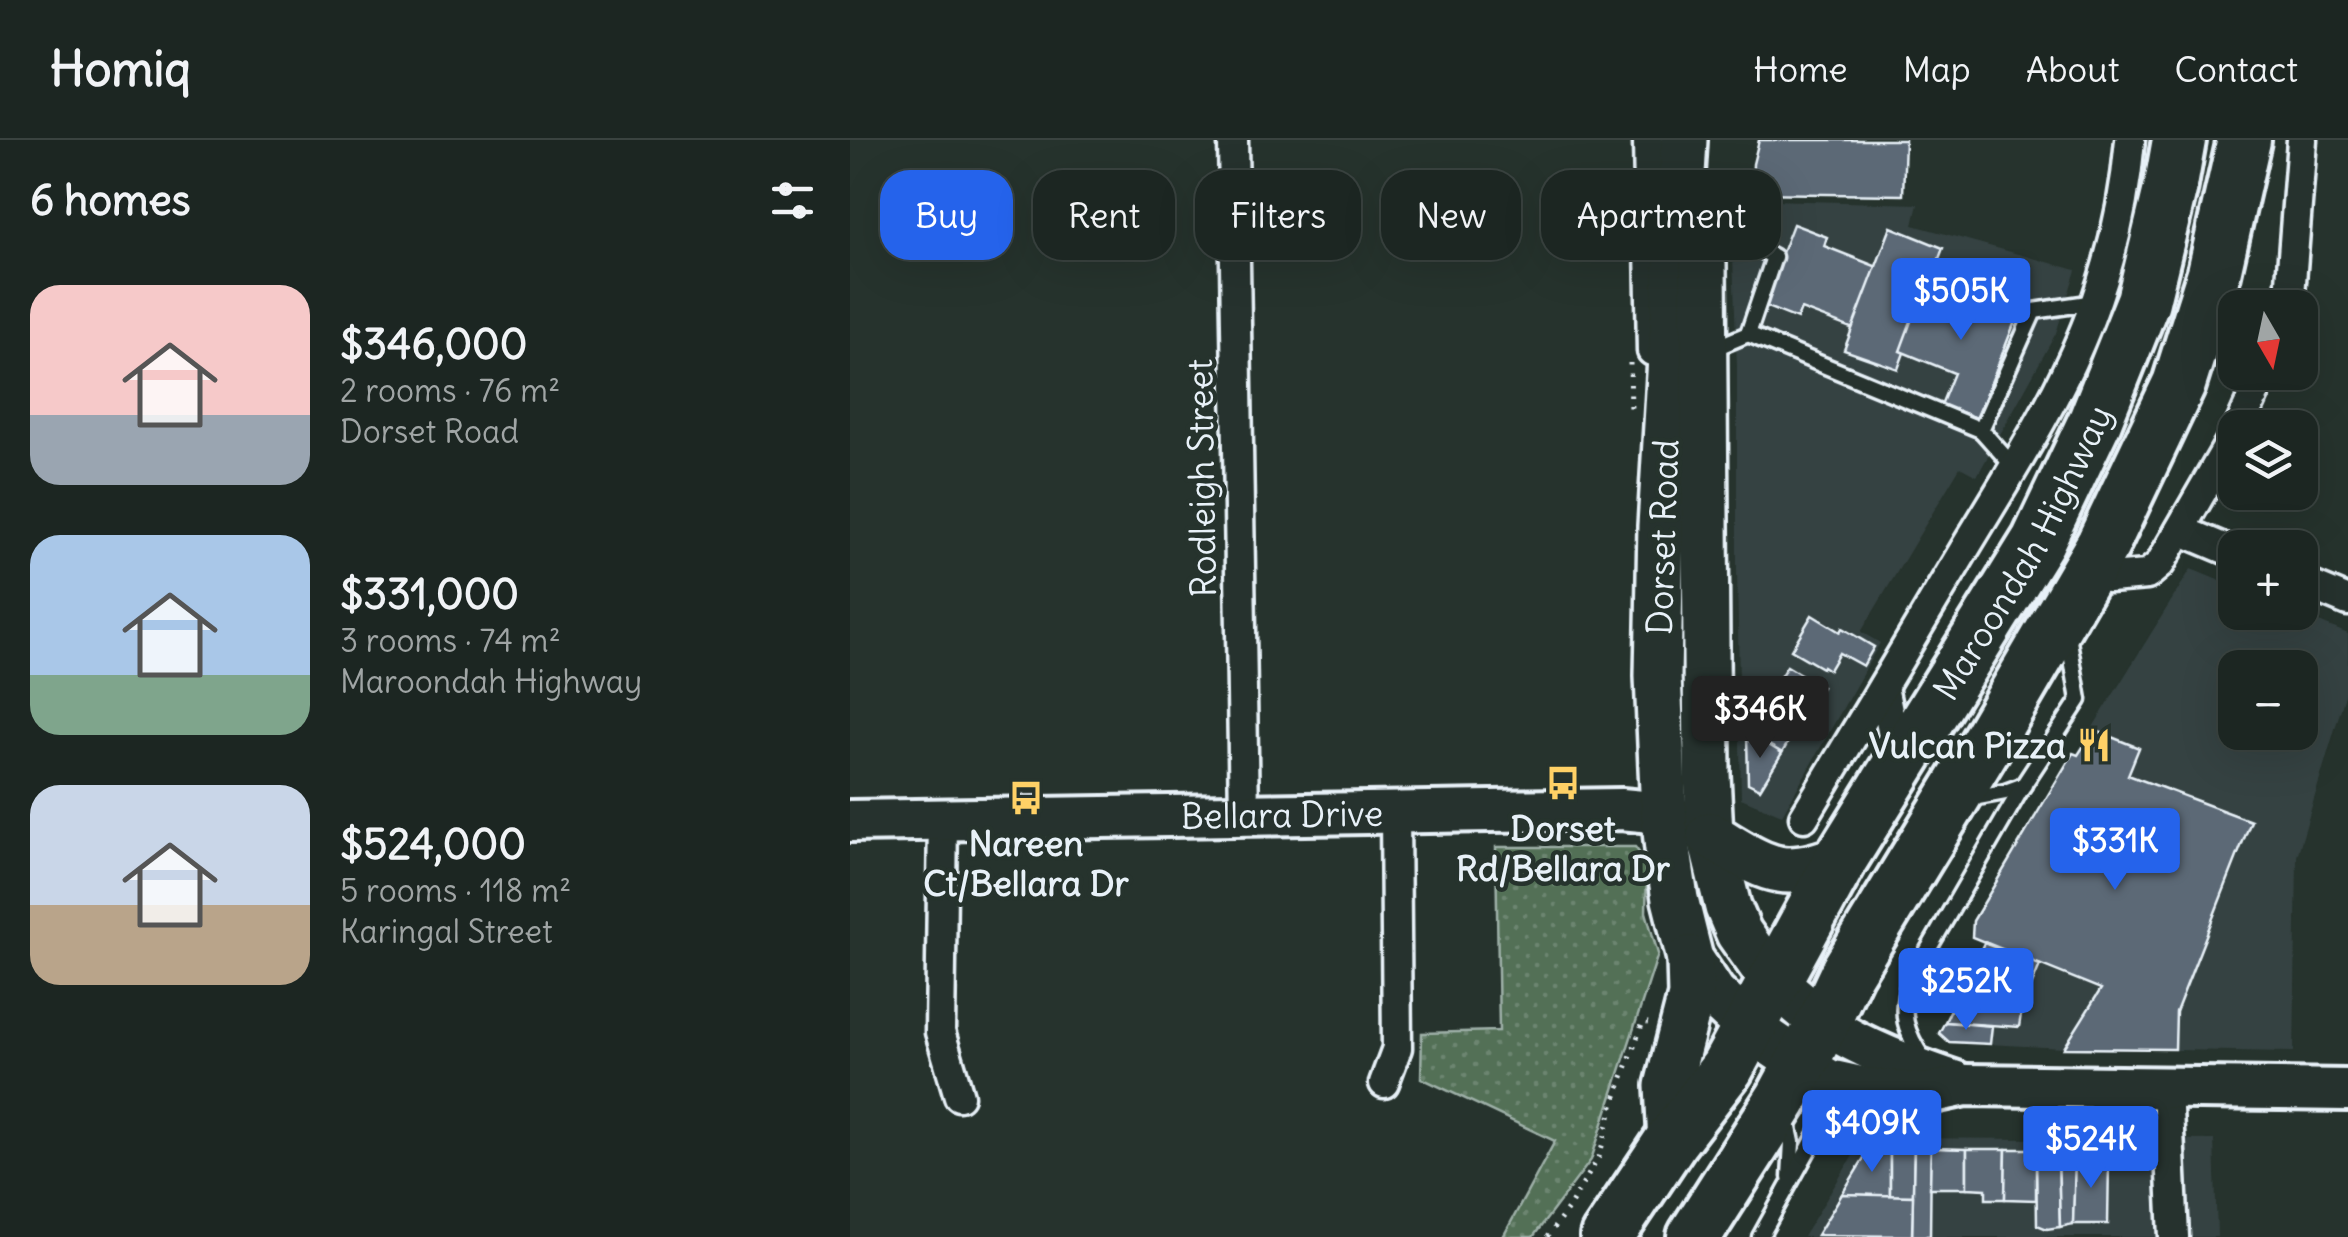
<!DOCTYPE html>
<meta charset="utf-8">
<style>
body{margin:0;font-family:Delius,sans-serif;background:#29322f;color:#f1f3f6;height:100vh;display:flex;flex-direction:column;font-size:38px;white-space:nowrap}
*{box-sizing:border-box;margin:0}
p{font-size:32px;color:#a0a5a5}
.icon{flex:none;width:55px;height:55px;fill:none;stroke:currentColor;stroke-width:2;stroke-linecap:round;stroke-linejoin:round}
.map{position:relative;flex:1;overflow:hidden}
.sheet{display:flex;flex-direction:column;background:#1c2622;width:850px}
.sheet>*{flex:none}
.guide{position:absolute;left:30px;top:30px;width:950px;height:90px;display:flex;gap:20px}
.needle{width:65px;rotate:171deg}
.controls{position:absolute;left:1368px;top:150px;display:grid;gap:20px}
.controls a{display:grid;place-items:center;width:100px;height:100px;border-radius:20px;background:#1c2622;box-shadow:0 10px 40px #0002,0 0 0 2px #3a4340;font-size:50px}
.price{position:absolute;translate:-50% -85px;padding:0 22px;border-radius:10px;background:#2563eb;color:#fff;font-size:32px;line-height:65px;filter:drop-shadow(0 2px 5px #0008)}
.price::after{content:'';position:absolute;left:50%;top:60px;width:30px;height:22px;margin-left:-15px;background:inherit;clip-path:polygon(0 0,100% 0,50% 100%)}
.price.on{background:#222;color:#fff}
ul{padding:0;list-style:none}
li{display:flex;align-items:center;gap:30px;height:250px;padding:0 30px}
li span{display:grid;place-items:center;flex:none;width:280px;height:200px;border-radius:30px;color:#555}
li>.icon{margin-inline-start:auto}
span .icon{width:120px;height:120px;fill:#fffc;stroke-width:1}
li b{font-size:42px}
h2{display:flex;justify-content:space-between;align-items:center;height:120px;padding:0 30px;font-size:42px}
.pill{padding:0 35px;border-radius:30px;background:#1c2622;box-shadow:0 10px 40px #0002,0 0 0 2px #3a4340;font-size:35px;line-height:90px}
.pill.on{background:#2563eb;color:#fff}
header{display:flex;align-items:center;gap:60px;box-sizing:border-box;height:140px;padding:0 50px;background:#1c2622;border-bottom:2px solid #3a4340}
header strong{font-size:48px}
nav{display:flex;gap:55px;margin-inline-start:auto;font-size:35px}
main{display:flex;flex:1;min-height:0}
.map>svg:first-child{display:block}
.built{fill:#364343;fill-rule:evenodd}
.grass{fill:url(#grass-dots);stroke:#9eb0a8;stroke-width:2.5}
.building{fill:#5c6976;stroke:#e8f1f8;stroke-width:2.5}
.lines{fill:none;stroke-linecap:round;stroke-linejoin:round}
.lane-casing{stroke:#e8f1f8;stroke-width:21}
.street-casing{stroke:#e8f1f8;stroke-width:35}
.secondary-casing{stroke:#e8f1f8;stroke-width:48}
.primary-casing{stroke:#e8f1f8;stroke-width:52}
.highway-casing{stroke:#e8f1f8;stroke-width:60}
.path{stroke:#e8f1f8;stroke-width:5;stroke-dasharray:2.5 8;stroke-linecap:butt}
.lane{stroke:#26332d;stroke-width:14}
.street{stroke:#26332d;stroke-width:28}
.secondary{stroke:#26332d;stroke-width:40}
.primary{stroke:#26332d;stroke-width:45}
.highway{stroke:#26332d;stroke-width:52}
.labels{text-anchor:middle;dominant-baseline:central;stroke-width:9;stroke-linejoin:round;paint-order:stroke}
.street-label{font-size:35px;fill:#e8f1f8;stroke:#26332d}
.poi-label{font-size:35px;font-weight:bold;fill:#e8f1f8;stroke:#26332d}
</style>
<header>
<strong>Homiq</strong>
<nav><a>Home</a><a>Map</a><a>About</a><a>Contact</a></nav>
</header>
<main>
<section class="sheet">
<h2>6 homes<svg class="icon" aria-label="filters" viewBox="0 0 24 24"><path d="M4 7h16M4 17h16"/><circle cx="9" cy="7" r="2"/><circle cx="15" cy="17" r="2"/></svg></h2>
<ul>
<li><span style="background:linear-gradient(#f6c9c9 65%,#9aa5b1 0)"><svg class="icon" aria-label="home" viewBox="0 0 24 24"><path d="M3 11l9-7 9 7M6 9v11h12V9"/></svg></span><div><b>$346,000</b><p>2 rooms · 76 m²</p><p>Dorset Road</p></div></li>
<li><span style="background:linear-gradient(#a9c7e8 70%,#7fa58c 0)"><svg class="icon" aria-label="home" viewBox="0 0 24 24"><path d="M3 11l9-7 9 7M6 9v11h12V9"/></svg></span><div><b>$331,000</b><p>3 rooms · 74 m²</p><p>Maroondah Highway</p></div></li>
<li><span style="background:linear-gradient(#c9d6e8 60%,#b9a48a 0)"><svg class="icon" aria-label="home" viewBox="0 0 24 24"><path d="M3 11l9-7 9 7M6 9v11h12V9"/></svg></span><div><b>$524,000</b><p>5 rooms · 118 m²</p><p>Karingal Street</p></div></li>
</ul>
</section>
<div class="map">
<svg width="1498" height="1097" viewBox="0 0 1498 1097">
<defs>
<pattern id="grass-dots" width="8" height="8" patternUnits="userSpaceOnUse" patternTransform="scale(2.5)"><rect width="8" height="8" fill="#537057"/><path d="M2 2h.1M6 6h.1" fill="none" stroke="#6c8570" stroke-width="1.8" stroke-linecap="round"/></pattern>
</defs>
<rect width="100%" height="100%" fill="#26332d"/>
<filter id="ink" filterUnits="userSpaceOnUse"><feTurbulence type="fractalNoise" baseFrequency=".01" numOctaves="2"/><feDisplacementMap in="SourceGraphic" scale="20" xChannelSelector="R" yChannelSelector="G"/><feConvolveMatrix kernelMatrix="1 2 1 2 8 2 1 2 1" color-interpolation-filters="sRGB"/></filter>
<g filter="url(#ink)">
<g class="built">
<path d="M 881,59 L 1068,64 L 1063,85 L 1226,130 L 1206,193 L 1127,336 L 1110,327 L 1011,492 L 1030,503 L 932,675 L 891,658 L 887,426 L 887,227 Z"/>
<path d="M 1341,429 L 1385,447 L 1385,472 L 1447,473 L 1498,494 L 1498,545 L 1447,716 L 1444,912 L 1214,908 L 1099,902 L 1089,893 L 1134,804 L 1122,797 L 1123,781 ZM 1385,528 L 1450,528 L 1450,592 L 1385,592 Z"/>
<path d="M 1014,998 L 1364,1000 L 1367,1097 L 953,1097 Z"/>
</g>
<path class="grass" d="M 646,707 L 785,707 L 794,719 L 797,732 L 796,772 L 808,814 L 741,1020 L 683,1097 L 653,1097 L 705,1001 L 571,938 L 572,893 L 649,891 Z"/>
<g class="building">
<path d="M 909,0 L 1055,0 L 1053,55 L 902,53 L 903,24 Z"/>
<path d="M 943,84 L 977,97 L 974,106 L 1030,128 L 1006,190 L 951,169 L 947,179 L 912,165 Z"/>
<path d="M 1041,87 L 1093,108 L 1048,229 L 994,210 Z"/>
<path d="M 1074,146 L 1130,166 L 1133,154 L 1170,169 L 1127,278 L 1091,265 L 1104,233 L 1050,211 Z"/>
<path d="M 962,475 L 990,492 L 992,488 L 1024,507 L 1013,526 L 989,513 L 979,530 L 973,526 L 972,528 L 941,510 Z"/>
<path d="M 937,526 L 972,547 L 956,573 L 920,552 Z"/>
<path d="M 920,552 L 956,573 L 943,594 L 908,573 Z"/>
<path d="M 908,573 L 943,594 L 932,613 L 897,592 Z"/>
<path d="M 1244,590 L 1289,608 L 1278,635 L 1401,681 L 1326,872 L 1325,909 L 1214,908 L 1251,849 L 1122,797 L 1123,781 L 1223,613 L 1228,615 Z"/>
<path d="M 897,592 L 932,613 L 910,649 L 898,643 Z"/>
<path d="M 1134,803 L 1190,825 L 1172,868 L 1108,854 Z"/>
<path d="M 1108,854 L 1172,868 L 1169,887 L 1095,882 Z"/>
<path d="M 1095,882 L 1142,886 L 1140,904 L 1099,902 L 1089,893 Z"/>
<path d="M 1040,1007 L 1040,1056 L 992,1054 L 1020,1008 Z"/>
<path d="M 1040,1007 L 1064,1008 L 1063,1056 L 1040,1056 Z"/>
<path d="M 1064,1008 L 1081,1008 L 1080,1096 L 1062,1096 Z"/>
<path d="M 1081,1008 L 1117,1009 L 1117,1048 L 1080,1048 Z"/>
<path d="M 1117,1009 L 1156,1009 L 1155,1059 L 1136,1059 L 1136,1049 L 1117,1048 Z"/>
<path d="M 1156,1009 L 1186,1009 L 1186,1060 L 1155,1059 Z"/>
<path d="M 1186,1009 L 1208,1009 L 1210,1087 L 1197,1089 L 1187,1085 Z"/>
<path d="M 1208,1009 L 1226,1009 L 1223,1084 L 1210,1087 Z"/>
<path d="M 1225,1018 L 1259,1019 L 1258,1084 L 1223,1084 Z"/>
<path d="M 992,1054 L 1063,1056 L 1062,1096 L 967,1095 Z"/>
</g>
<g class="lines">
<g class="lane-casing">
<g id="lane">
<path d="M 853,78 L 924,117 L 898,194 L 860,210"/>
<path d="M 898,194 L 1131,290"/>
<path d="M 1164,327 L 1131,290 L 1184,171 L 1245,162"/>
<path d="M 1117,659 L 1155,652 L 1174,645"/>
<path d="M 1074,920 C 1055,892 1049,873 1060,841 L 1174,644 L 1229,560 L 1218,495"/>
<path d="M 937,979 L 942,1002 L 940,1037"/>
<path d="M 910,1097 L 967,994 L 978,979 L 1011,952"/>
</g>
</g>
<g class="street-casing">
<g id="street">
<path d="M 383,0 L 394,674"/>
<path d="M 798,0 L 802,211"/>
<path d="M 1439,168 L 1452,0"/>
<path d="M 1389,288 L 1414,232"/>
<path d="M 1330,390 L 1385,413"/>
<path d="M 1234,436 L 1259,438 L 1297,435 L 1310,424 L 1385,294"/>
<path d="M 1450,441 L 1498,461"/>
<path d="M 1033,547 L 1049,624"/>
<path d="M 954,677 C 1008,588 1061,500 1114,410 C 1159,335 1209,259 1240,177 C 1261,122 1275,59 1280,0"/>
<path d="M 93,679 L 90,892 L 109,956"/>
<path d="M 534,943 L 547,908 L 545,672"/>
<path d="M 1317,948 L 1324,1097"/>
</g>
</g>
<g class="secondary-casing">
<g id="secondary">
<path id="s1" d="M 0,681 L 771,669 L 814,673 L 843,687"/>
<path d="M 973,883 C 1014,910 1060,926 1106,942"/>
<path d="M 951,923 L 979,940 L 1015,948 L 1074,954 L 1116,945 L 1498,950"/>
</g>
</g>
<g class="primary-casing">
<g id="primary">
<path d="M 834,0 L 811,386 L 808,536 L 814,673 L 819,718 L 825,759 L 840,819 L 863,854 L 898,887 L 951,923"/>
<path d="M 853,124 L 857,634 L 860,695 L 878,767 L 889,793 L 923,841 L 973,883"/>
<path d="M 860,695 C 915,727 928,743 992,717"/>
<path d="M 821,1001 L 818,946 L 841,856 L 840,819"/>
</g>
</g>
<g class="highway-casing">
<g id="highway">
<path id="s2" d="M 757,1097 L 821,1001 L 877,928 L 992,717 L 1188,401 L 1245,281 L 1293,161 L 1321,45 L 1329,0"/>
<path d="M 844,1097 L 932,959 L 973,883 L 997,832 L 1139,599 L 1253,404 L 1329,244 L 1364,133 L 1394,0"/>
</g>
</g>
<g class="path">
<path d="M 780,223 L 781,272"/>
<path d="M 1274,976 L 1275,1003"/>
<path d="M 992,990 L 1012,1005"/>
<path d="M 697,1097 L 718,1069 L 749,1017 L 765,959 L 793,882 L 798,883"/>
</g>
<use href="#lane" class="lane"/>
<use href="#street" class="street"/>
<use href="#secondary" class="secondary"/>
<use href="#primary" class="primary"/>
<use href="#highway" class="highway"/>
</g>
</g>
<defs>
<g id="restaurant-bare" transform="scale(2.7)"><path d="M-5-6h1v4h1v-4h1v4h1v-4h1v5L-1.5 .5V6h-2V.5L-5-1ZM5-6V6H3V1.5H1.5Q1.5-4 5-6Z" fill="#ffd166" stroke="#26332d" stroke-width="2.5" paint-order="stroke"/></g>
<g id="bus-bare" transform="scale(2.7)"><path d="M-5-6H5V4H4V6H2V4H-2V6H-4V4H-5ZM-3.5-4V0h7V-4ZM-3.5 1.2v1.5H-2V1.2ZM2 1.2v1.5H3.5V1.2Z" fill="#ffd166" stroke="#26332d" stroke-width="2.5" paint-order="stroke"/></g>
</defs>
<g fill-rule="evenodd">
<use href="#restaurant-bare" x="1244" y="605"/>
<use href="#bus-bare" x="713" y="643"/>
<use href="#bus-bare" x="176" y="658"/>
</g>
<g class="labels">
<g class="street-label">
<text transform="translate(351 338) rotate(-91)">Rodleigh Street</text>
<text transform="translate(812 397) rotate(-88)">Dorset Road</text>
<text stroke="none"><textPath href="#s2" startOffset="802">Maroondah Highway</textPath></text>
<text stroke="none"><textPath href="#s1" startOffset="432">Bellara Drive</textPath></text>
</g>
<g class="poi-label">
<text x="1216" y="605" text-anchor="end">Vulcan Pizza</text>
<text x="713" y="688">Dorset<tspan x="713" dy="40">Rd/Bellara Dr</tspan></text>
<text x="176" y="703">Nareen<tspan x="176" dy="40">Ct/Bellara Dr</tspan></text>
</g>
</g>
</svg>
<div class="controls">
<a><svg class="needle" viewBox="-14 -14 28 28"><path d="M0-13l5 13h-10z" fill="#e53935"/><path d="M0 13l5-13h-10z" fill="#a0a5a5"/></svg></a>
<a><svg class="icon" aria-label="layers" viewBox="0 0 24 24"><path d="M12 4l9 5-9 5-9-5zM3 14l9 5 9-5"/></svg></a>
<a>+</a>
<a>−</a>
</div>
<b class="price" style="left:1111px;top:203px">$505K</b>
<b class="price on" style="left:910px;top:621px">$346K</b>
<b class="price" style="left:1265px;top:753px">$331K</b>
<b class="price" style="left:1116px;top:893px">$252K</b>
<b class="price" style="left:1022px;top:1035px">$409K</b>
<b class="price" style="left:1241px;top:1051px">$524K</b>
<div class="guide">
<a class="pill on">Buy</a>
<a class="pill">Rent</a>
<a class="pill">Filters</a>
<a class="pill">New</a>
<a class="pill">Apartment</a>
</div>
</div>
</main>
